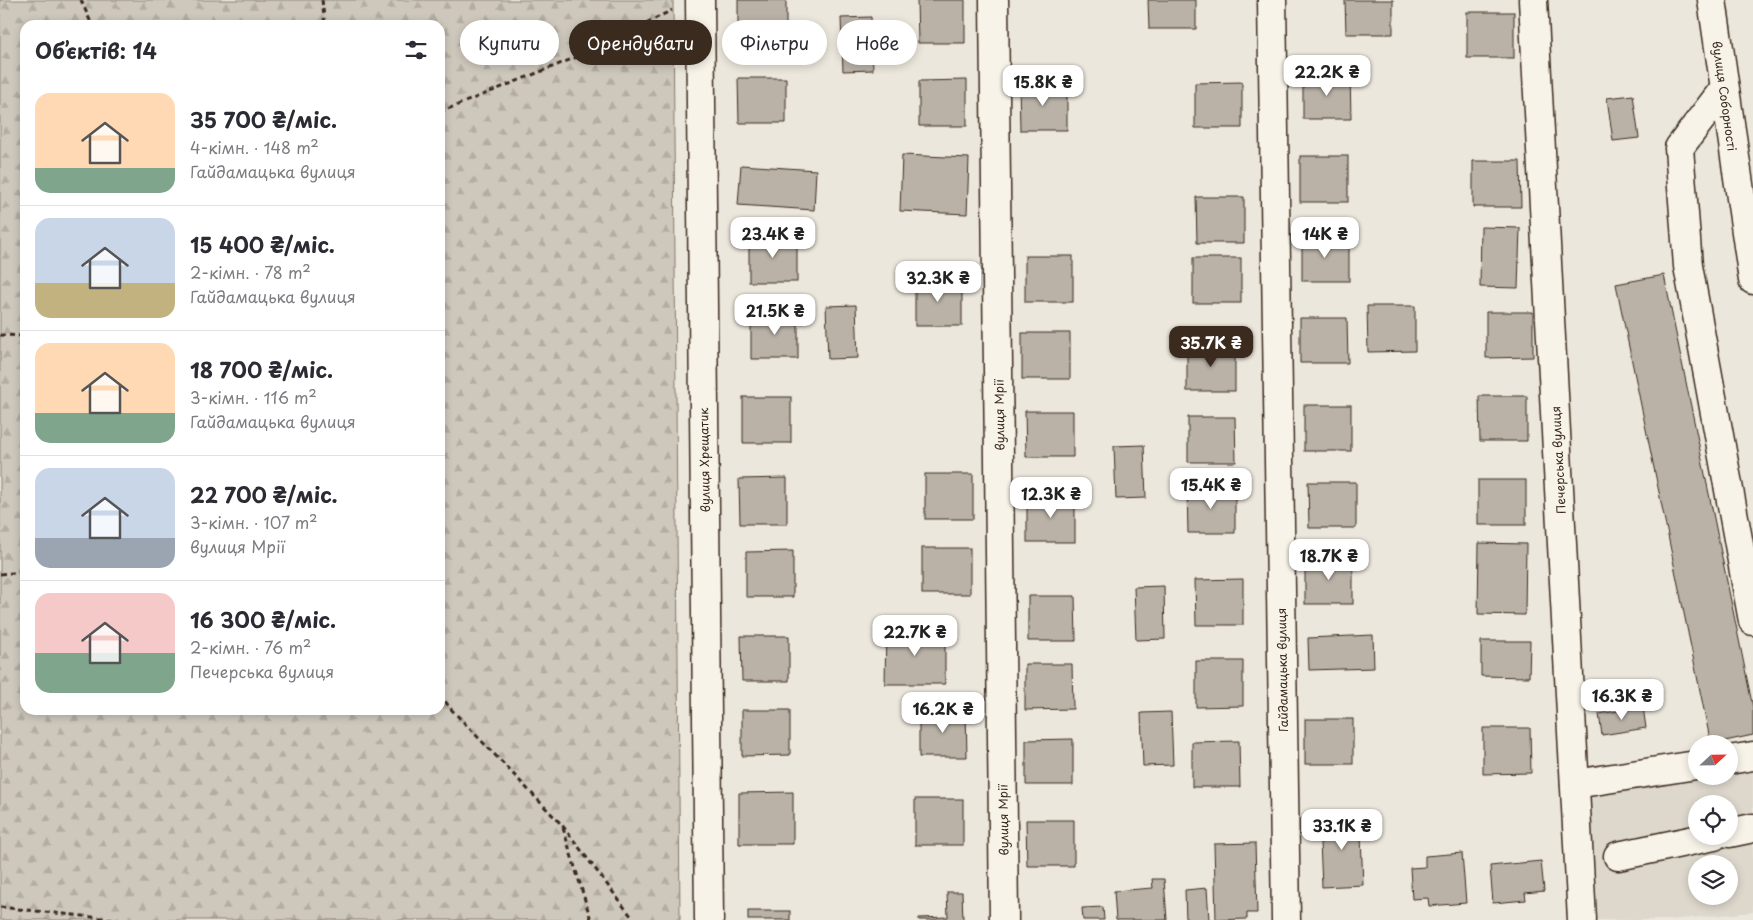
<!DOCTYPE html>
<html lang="uk">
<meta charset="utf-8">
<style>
body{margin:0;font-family:"Playpen Sans",sans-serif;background:#f2f2f3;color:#2b2b33;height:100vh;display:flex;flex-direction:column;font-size:19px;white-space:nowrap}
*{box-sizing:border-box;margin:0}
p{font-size:16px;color:#7c7c81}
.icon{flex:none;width:28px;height:28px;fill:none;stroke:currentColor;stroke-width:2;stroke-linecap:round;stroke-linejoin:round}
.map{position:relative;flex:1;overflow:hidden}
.drawer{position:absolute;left:20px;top:20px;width:425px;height:695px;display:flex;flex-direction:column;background:#fff;border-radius:15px;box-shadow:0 2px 8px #0003}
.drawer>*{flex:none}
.guide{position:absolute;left:460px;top:20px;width:475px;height:45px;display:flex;gap:10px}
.needle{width:32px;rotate:68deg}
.buttons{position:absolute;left:1688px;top:735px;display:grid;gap:10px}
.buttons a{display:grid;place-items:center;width:50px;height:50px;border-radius:50%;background:#fff;box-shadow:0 2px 8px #0003;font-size:25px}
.price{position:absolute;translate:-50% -42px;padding:0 11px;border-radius:10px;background:#fff;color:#222;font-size:16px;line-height:32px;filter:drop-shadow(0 1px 2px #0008)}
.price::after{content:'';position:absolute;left:50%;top:30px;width:15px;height:11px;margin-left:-8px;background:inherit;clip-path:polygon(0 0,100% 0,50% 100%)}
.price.selected{background:#3b2a1e;color:#fff}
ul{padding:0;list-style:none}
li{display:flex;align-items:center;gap:15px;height:125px;padding:0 15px}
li+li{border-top:1px solid #e1e1e2}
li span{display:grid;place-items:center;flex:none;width:140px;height:100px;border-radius:15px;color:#555}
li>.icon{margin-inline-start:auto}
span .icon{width:60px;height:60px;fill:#fffc;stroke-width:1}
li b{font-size:21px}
h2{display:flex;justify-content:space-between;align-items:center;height:60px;padding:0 15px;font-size:21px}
.pill{padding:0 18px;border-radius:22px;background:#fff;box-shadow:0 2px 8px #0003;font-size:18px;line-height:45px}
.pill.selected{background:#3b2a1e;color:#fff}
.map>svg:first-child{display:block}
.built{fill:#ddd7cc;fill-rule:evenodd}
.forest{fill:url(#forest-firs);stroke:#84796d;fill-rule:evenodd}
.building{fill:#bab2a7;stroke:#3b2a1e}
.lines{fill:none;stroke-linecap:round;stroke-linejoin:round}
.minor-casing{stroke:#3b2a1e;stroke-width:31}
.path{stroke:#3b2a1e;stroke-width:3;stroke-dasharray:5 4;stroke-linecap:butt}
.minor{stroke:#f7f3e8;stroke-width:28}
.labels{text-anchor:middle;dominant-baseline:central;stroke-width:4;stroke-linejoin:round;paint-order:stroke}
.street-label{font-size:12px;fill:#3b2a1e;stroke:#f7f3e8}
</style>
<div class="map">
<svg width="1753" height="920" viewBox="0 0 1753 920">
<defs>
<pattern id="forest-firs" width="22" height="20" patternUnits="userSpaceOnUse" patternTransform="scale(1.25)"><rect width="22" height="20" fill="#cec8bc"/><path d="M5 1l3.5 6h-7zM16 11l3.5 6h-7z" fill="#b2aca1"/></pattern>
</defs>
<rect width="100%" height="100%" fill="#ece7dc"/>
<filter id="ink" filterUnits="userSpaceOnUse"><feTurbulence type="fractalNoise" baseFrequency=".02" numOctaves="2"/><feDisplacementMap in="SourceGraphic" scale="10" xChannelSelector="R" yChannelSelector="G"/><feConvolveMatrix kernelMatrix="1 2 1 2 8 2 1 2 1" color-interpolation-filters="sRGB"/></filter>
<g filter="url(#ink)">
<path class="built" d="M 1753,766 L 1753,912 L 1669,920 L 1597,920 L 1587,795 L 1696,776 L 1729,776 L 1729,770 ZM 1696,804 L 1729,804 L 1729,836 L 1696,836 ZM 1696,864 L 1729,864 L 1729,896 L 1696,896 Z"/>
<path class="forest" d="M 0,0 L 673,0 L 680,920 L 0,920 ZM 25,25 L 440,25 L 440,710 L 25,710 Z"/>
<g class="building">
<rect x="738" y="0" width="48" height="30"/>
<path d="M 917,0 L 965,0 L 965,43 L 918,43 Z"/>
<path d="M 1148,0 L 1196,0 L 1196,29 L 1149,29 Z"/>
<path d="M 1345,0 L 1393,0 L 1393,34 L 1346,34 Z"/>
<rect x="1467" y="12" width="47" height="46"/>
<path d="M 871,17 L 873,70 L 843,71 L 841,18 Z"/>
<path d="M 1303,74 L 1350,74 L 1351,119 L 1303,119 Z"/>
<path d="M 738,78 L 786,78 L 786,123 L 739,123 Z"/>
<path d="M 967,80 L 967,126 L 919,126 L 919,81 Z"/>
<path d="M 1242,82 L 1242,128 L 1195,128 L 1195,83 Z"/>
<path d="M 1019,84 L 1067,84 L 1067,130 L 1020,130 Z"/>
<path d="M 1633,95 L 1639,138 L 1613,141 L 1607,98 Z"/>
<path d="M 902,155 L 969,158 L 967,214 L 900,211 Z"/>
<rect x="1300" y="156" width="48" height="46"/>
<path d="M 1473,161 L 1520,161 L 1521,207 L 1473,207 Z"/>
<path d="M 741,165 L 816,170 L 814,210 L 738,205 Z"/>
<path d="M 1196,197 L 1244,197 L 1244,243 L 1197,243 Z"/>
<path d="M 1481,227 L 1520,228 L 1518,288 L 1480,287 Z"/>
<rect x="749" y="236" width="48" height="46"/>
<rect x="1302" y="236" width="47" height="45"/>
<rect x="1025" y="256" width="48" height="46"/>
<rect x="1193" y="258" width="48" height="45"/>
<path d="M 1664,275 L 1753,708 L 1753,735 L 1711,744 L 1616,284 Z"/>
<rect x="915" y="280" width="47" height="46"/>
<path d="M 856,305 L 858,358 L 828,359 L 826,306 Z"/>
<path d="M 1367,306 L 1415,306 L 1415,351 L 1368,352 Z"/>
<path d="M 1486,312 L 1533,312 L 1533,357 L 1486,358 Z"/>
<path d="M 798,313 L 798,359 L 751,359 L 751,314 Z"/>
<path d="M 1300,318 L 1347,318 L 1348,363 L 1300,363 Z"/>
<rect x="1022" y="333" width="48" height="46"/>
<rect x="1187" y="346" width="48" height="45"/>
<path d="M 1479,396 L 1527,396 L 1527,441 L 1480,441 Z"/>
<rect x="743" y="397" width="48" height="46"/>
<rect x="1304" y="405" width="47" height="46"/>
<path d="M 1025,411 L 1073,411 L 1073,457 L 1026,457 Z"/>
<path d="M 1188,417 L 1235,417 L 1236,462 L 1188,462 Z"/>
<path d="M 1144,445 L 1146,498 L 1116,499 L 1114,446 Z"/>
<rect x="925" y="474" width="48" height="45"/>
<path d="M 787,478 L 787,524 L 740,524 L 739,479 Z"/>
<rect x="1478" y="480" width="48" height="45"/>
<path d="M 1308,482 L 1356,482 L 1356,528 L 1309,528 Z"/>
<path d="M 1187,487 L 1235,487 L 1235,533 L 1188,533 Z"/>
<rect x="1027" y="496" width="48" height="46"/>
<path d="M 1479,543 L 1526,544 L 1525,615 L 1478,614 Z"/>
<rect x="922" y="548" width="48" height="46"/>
<path d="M 793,551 L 793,597 L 746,597 L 746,552 Z"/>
<rect x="1305" y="558" width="48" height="46"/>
<path d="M 1243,579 L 1243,625 L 1196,625 L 1195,580 Z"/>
<path d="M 1164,586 L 1165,639 L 1136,640 L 1134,587 Z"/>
<path d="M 1028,596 L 1075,596 L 1076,641 L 1028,641 Z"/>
<path d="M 886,629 L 945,630 L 945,684 L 885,684 Z"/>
<path d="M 1373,635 L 1374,668 L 1309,670 L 1308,638 Z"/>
<path d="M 741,636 L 789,636 L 789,681 L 742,681 Z"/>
<path d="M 1481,641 L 1530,641 L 1529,677 L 1481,676 Z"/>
<path d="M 1196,661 L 1243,661 L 1243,706 L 1196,707 Z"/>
<path d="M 1025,664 L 1072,664 L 1073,709 L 1025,710 Z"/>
<path d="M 1643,707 L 1646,728 L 1602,735 L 1599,714 Z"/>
<path d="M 742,710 L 790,710 L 790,755 L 742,756 Z"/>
<path d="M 919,711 L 966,711 L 967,757 L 919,757 Z"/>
<path d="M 1171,712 L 1173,765 L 1143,766 L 1141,713 Z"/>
<rect x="1305" y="719" width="48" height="45"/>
<path d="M 1483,728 L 1530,728 L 1531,773 L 1483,774 Z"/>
<path d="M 1073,739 L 1073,785 L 1026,785 L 1026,740 Z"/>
<path d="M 1239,741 L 1240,787 L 1192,787 L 1192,742 Z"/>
<path d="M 793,792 L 793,844 L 739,844 L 739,793 Z"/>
<rect x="915" y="799" width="48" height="46"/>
<path d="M 1360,812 L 1363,885 L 1322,887 L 1320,842 L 1329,841 L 1328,813 Z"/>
<path d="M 1026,820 L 1074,820 L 1074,866 L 1027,866 Z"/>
<path d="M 1255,843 L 1257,913 L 1247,913 L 1247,919 L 1216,920 L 1214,844 Z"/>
<path d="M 1462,853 L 1466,903 L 1429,906 L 1428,898 L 1412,899 L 1410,868 L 1425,867 L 1425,856 Z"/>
<path d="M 1541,861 L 1544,891 L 1525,893 L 1526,900 L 1493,903 L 1490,866 Z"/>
<path d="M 1152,879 L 1164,879 L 1167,920 L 1116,920 L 1114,891 L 1153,888 Z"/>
<path d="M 1207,888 L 1209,920 L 1186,920 L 1185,890 Z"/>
<path d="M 947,892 L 962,892 L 963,920 L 919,920 L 919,918 L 948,917 Z"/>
<path d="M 1103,907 L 1104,920 L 1083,920 L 1082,908 Z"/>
<rect x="748" y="911" width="42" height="9"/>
</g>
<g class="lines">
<g class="minor-casing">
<g id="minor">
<path d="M 700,0 L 709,920"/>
<path d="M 994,0 L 1004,920"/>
<path d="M 1272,0 L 1286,920"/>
<path d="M 1533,0 L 1582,920"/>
<path d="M 1712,0 L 1753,280"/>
<path d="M 1724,89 L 1679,148 L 1688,266 L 1753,621"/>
<path d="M 1729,760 L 1753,756"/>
<path d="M 1575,784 L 1696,765"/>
<path d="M 1729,833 L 1753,828"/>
<path d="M 1618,856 L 1714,836"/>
</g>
</g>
<g class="path">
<path d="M 81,0 L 92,25"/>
<path d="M 322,0 L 325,25"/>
<path d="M 440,112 L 587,53 L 672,10"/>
<path d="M 0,335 L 25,336"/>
<path d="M 0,574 L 25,572"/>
<path d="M 440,694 L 450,708 L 562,825 L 634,920"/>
<path d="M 563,828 L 591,920"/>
<path d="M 0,907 L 119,920"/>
</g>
<use href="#minor" class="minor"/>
</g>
</g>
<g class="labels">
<g class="street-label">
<text transform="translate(1725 96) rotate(82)">вулиця Соборності</text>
<text transform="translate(999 415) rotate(-91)">вулиця Мрії</text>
<text transform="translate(704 460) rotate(-91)">вулиця Хрещатик</text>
<text transform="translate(1558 460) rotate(-93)">Печерська вулиця</text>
<text transform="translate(1282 670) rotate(-91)">Гайдамацька вулиця</text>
<text transform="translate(1003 820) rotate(-91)">вулиця Мрії</text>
</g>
</g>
</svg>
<div class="buttons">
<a><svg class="needle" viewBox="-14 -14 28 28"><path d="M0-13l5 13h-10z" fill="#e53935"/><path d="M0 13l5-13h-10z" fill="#7c7c81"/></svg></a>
<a><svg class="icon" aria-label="locate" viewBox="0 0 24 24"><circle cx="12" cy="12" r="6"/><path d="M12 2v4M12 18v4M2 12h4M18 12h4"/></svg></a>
<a><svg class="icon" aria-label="layers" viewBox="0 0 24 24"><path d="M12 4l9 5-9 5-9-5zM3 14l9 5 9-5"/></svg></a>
</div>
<b class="price" style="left:1327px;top:97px">22.2K ₴</b>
<b class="price" style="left:1043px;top:107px">15.8K ₴</b>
<b class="price" style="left:773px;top:259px">23.4K ₴</b>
<b class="price" style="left:1325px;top:259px">14K ₴</b>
<b class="price" style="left:938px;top:303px">32.3K ₴</b>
<b class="price" style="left:775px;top:336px">21.5K ₴</b>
<b class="price selected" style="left:1211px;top:368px">35.7K ₴</b>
<b class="price" style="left:1211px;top:510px">15.4K ₴</b>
<b class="price" style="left:1051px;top:519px">12.3K ₴</b>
<b class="price" style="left:1329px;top:581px">18.7K ₴</b>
<b class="price" style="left:915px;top:657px">22.7K ₴</b>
<b class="price" style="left:1622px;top:721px">16.3K ₴</b>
<b class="price" style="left:943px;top:734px">16.2K ₴</b>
<b class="price" style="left:1342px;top:851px">33.1K ₴</b>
<div class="guide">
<a class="pill">Купити</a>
<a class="pill selected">Орендувати</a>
<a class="pill">Фільтри</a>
<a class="pill">Нове</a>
</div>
<section class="drawer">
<h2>Об’єктів: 14<svg class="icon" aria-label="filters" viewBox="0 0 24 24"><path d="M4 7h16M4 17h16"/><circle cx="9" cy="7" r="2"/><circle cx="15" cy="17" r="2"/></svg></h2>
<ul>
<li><span style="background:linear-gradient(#ffd9b3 75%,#7fa58c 0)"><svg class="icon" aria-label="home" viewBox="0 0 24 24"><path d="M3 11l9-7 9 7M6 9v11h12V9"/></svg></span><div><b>35 700 ₴/міс.</b><p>4-кімн. · 148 m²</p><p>Гайдамацька вулиця</p></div></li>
<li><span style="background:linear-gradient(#c9d6e8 65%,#c2b280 0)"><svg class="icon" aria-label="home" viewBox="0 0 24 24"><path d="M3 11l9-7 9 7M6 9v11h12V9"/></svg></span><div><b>15 400 ₴/міс.</b><p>2-кімн. · 78 m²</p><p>Гайдамацька вулиця</p></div></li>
<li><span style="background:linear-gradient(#ffd9b3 70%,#7fa58c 0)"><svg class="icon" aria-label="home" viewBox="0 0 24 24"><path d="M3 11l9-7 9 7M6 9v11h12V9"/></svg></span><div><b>18 700 ₴/міс.</b><p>3-кімн. · 116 m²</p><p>Гайдамацька вулиця</p></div></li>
<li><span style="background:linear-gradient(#c9d6e8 70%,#9aa5b1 0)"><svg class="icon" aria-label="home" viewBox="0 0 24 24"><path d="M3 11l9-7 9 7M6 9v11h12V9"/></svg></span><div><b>22 700 ₴/міс.</b><p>3-кімн. · 107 m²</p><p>вулиця Мрії</p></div></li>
<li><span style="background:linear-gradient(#f6c9c9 60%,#7fa58c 0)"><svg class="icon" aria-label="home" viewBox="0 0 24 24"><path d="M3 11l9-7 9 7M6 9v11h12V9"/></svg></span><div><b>16 300 ₴/міс.</b><p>2-кімн. · 76 m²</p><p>Печерська вулиця</p></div></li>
</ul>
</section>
</div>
